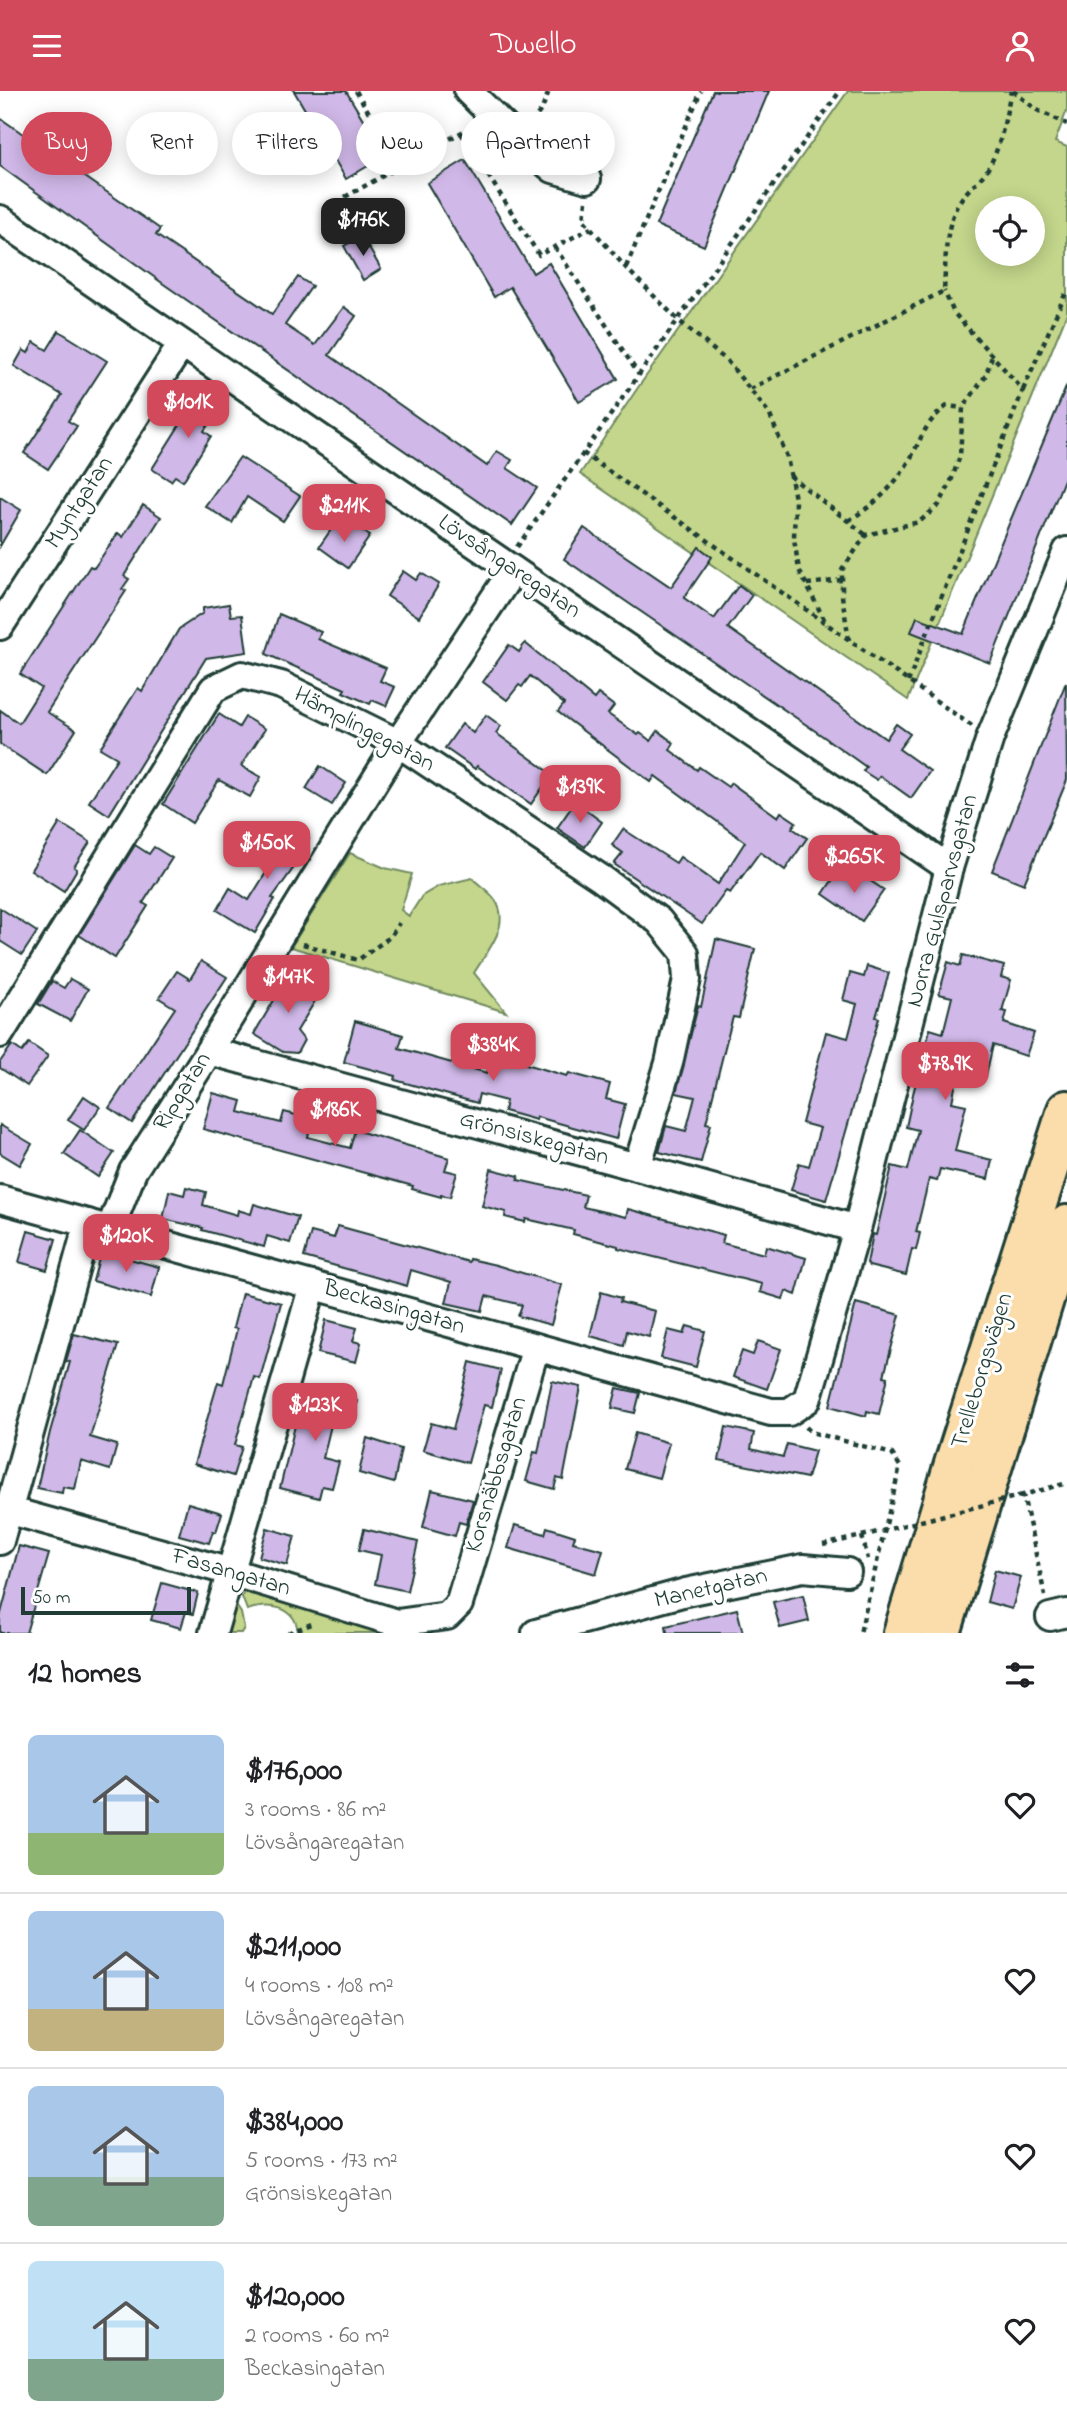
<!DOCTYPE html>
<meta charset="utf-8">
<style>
body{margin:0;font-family:"Indie Flower",sans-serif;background:#f2f2f2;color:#202124;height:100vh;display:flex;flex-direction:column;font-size:26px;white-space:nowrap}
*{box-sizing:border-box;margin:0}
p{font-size:23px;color:#757577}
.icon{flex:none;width:38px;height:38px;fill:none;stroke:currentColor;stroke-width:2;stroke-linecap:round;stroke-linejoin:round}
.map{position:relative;height:1542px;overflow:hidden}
.panel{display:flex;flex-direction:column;background:#fff;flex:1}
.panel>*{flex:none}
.hud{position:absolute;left:21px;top:21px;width:700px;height:63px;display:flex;gap:14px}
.fabs{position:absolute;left:975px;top:105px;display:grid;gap:14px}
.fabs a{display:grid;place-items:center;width:70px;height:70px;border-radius:50%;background:#fff;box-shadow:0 4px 18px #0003;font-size:35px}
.scale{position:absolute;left:21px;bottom:18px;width:170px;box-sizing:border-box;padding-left:7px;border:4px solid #1f3d34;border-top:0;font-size:19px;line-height:24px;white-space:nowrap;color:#1f3d34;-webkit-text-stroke:5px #fff;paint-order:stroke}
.price{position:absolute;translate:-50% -60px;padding:0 16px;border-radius:14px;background:#d1495b;color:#fff;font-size:23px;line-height:46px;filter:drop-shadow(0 2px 4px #0008)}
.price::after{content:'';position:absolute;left:50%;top:42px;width:21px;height:16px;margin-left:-10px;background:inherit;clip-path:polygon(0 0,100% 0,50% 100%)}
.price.current{background:#222;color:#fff}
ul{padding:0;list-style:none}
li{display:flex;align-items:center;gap:21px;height:175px;padding:0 28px}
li+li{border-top:2px solid #e0e0e0}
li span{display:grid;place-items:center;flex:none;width:196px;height:140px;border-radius:10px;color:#555}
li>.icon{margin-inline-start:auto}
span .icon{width:84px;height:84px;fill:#fffc;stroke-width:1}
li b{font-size:30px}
h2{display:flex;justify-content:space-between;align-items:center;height:84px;padding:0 28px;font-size:30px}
.pill{padding:0 24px;border-radius:32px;background:#fff;box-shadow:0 4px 18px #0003;font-size:24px;line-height:63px}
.pill.current{background:#d1495b;color:#fff}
header{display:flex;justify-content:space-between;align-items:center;height:91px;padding:0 28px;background:#d1495b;color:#fff;font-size:32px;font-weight:600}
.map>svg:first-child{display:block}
.green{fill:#c3d68b;stroke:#718a60;stroke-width:2;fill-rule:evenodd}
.building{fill:#d0b8e8;stroke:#1f3d34;stroke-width:2}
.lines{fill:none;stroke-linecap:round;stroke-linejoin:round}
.minor-casing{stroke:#1f3d34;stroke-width:32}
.highway-casing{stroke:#1f3d34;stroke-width:44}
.path{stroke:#1f3d34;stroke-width:4.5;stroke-dasharray:5 5;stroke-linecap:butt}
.minor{stroke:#fff;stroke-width:26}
.highway{stroke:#fbddab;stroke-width:38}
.path-bridge{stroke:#1f3d34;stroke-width:4.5;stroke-dasharray:5 5;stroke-linecap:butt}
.labels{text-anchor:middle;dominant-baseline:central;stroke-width:6;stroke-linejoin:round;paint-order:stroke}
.street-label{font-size:24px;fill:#1f3d34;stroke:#fff}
</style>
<header><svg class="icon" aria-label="menu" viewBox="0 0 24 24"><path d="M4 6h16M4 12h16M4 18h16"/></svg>Dwello<svg class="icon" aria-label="person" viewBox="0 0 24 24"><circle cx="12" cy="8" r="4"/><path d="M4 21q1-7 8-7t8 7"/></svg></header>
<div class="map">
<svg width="1067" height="1542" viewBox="0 0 1067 1542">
<rect width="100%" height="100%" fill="#fff"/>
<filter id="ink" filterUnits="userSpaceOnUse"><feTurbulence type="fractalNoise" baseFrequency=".0143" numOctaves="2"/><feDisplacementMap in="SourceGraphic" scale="14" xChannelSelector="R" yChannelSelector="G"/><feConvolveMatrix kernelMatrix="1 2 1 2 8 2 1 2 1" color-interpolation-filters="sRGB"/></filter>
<g filter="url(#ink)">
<g class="green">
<path d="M 848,0 L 1067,0 L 1067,19 L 1055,51 L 1067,56 L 1067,222 L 908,609 L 580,383 L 637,298 ZM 987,117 L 1032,117 L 1032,163 L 987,163 Z"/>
<path d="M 350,762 L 385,777 L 412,783 L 401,819 L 409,825 L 422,805 L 439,795 L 472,787 C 478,793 487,799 493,806 C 514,832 487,860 474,882 L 506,921 L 291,856 Z"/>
<path d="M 243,1501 L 393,1542 L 298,1542 C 296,1514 269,1512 247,1519 L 242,1506 Z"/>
<path d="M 233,1510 L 241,1522 L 244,1537 L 241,1542 L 223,1542 Z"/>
</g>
<g class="building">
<path d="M 294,0 L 346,0 L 385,65 L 346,88 Z"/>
<path d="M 713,0 L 769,0 L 704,155 L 656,134 Z"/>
<path d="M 0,27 L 160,138 L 156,144 L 272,223 L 298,186 L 312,195 L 285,234 L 315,254 L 344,216 L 356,225 L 329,264 L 487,375 L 497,360 L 512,369 L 507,377 L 537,397 L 512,434 L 165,194 L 0,75 Z"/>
<path d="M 465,69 L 533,182 L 549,172 L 618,288 L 579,311 L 510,196 L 494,206 L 427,92 Z"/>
<path d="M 362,145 L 381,178 L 363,189 L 344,155 Z"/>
<path d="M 59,240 L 107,270 L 68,330 L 77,335 L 48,378 L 24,362 L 62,304 L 14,275 L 23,259 L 28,262 L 34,251 L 47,259 Z"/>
<path d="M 1067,294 L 1067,381 L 990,572 L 911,541 L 917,526 L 963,543 Z"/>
<path d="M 201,300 L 222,314 L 204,340 L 211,345 L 183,390 L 175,385 L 171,390 L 152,378 Z"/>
<path d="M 240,366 L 300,405 L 283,430 L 247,406 L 232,432 L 205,415 Z"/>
<path d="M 0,406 L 21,419 L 0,455 Z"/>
<path d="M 143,414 L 161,426 L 124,485 L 129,488 L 122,498 L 126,500 L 47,621 L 76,639 L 47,684 L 0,653 L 0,619 L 19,632 L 41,597 L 20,583 L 90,475 L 94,477 L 118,442 L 123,446 Z"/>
<path d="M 335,433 L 348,442 L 354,434 L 370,445 L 348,477 L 319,456 Z"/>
<path d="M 584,437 L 671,496 L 699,456 L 712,466 L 684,507 L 714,528 L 739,494 L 752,504 L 728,537 L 886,648 L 896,633 L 910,643 L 899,658 L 930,680 L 911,707 L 880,685 L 877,689 L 863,680 L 866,676 L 824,646 L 564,468 Z"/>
<path d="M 403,480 L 416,489 L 421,482 L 439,493 L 419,526 L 387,505 Z"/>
<path d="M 229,513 L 231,525 L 242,524 L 247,561 L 206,567 L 109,724 L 89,711 L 117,667 L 100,657 L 138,597 L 142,600 L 179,538 L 203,522 L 203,517 Z"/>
<path d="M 279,523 L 321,541 L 318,548 L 386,577 L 380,590 L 395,596 L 386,615 L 372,609 L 370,613 L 343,601 L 345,598 L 266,563 Z"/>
<path d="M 525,552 L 594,608 L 598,603 L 614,615 L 608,623 L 638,644 L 640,642 L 651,650 L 658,640 L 674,652 L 670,659 L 697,679 L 699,676 L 728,696 L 731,692 L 778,726 L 781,721 L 796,731 L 792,737 L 807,747 L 785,779 L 760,761 L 730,802 L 726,800 L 702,833 L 614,773 L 623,762 L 612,754 L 623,738 L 676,772 L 680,766 L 718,793 L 745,751 L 655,685 L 651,691 L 558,621 L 564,613 L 530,585 L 522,596 L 519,594 L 507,609 L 483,591 L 509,554 L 519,561 Z"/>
<path d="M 1066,591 L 1067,689 L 1024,793 L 992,780 Z"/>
<path d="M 219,623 L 239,636 L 245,626 L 265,638 L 241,675 L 261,686 L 250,706 L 219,689 L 192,732 L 163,713 Z"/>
<path d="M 486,624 L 501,635 L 496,642 L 552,683 L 531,713 L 477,675 L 475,678 L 445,657 L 462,633 L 473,642 Z"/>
<path d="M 320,675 L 346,692 L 332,714 L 306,698 Z"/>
<path d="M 575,711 L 602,731 L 585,756 L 557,737 Z"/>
<path d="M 60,732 L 90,751 L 74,776 L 77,778 L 64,800 L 31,779 Z"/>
<path d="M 288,733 L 309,748 L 305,754 L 308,757 L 272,807 L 275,808 L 255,842 L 217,819 L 230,797 L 249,809 L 267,780 L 259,775 Z"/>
<path d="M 135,754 L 149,763 L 154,756 L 172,767 L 143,812 L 148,815 L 115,867 L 79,844 Z"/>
<path d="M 838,781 L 857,794 L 863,785 L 884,799 L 862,830 L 823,803 Z"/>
<path d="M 0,817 L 37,841 L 22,864 L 0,850 Z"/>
<path d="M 716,848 L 755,858 L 739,927 L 733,926 L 726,952 L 706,1032 L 711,1033 L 701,1071 L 659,1061 L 666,1035 L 686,1040 L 695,1006 L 676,1002 L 698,915 L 701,916 Z"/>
<path d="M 963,864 L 1004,875 L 1001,886 L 1011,889 L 1002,920 L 1007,921 L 1004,932 L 1034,942 L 1026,965 L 993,954 L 986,984 L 959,977 L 952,1011 L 966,1014 L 955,1060 L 992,1069 L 988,1088 L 940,1078 L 937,1090 L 929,1088 L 916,1141 L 920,1142 L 916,1159 L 912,1158 L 906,1184 L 869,1175 L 867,1172 L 873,1143 L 876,1144 L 892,1075 L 908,1079 L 918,1039 L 906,1036 L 913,1003 L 930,938 L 943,942 L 952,906 L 939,903 L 948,871 L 960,875 Z"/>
<path d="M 201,870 L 227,886 L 132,1032 L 109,1017 L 175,917 L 159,907 L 177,880 L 190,888 Z"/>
<path d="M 867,875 L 889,882 L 876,926 L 879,927 L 826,1109 L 791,1099 L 799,1072 L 809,1075 L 820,1037 L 802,1032 L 826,941 L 848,947 L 857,913 L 843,909 L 850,882 L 864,886 Z"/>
<path d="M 290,882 L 321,900 L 297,940 L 304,949 L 297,962 L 283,961 L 254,943 Z"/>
<path d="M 70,888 L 88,898 L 70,930 L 38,913 L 52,890 L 64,897 Z"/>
<path d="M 355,930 L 403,944 L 399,957 L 487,982 L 492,963 L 567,985 L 569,982 L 610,993 L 606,1008 L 625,1013 L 616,1048 L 537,1026 L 536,1029 L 504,1020 L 506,1010 L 479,1003 L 477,1012 L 395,989 L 396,985 L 344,971 Z"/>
<path d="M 29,952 L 48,965 L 27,995 L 0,977 L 0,971 L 12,954 L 22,961 Z"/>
<path d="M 213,1002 L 242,1010 L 239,1021 L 281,1032 L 284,1021 L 312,1028 L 308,1046 L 350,1057 L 355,1039 L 449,1067 L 445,1079 L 457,1082 L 450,1106 L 441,1104 L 441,1106 L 412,1098 L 413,1095 L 203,1038 Z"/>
<path d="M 84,1005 L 100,1016 L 84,1039 L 68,1029 Z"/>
<path d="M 0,1034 L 32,1053 L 20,1074 L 0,1062 Z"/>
<path d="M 80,1039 L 114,1062 L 98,1086 L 64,1063 Z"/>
<path d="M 491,1078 L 519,1085 L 518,1089 L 586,1104 L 583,1116 L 626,1126 L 628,1118 L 724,1144 L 722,1152 L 764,1163 L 766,1155 L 806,1167 L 796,1204 L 786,1200 L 783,1208 L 760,1201 L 762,1193 L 618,1157 L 618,1155 L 573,1143 L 574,1139 L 526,1128 L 525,1131 L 505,1126 L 506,1121 L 482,1115 Z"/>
<path d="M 186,1096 L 206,1101 L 203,1114 L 237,1124 L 238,1119 L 251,1123 L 254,1113 L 298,1126 L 290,1152 L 267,1145 L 264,1156 L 202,1139 L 203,1137 L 163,1128 L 169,1100 L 184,1104 Z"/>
<path d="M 338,1135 L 469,1171 L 470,1168 L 496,1174 L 562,1194 L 551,1234 L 518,1225 L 522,1214 L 486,1205 L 482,1220 L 446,1212 L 451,1191 L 411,1179 L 407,1195 L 304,1166 L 311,1141 L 334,1147 Z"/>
<path d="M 28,1140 L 56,1148 L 47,1179 L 19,1171 Z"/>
<path d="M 101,1160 L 159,1176 L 151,1206 L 93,1190 Z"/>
<path d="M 601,1201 L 621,1207 L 620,1211 L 655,1220 L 649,1246 L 627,1240 L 624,1254 L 590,1245 Z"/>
<path d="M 242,1202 L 281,1212 L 260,1288 L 254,1286 L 235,1354 L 242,1356 L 233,1385 L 194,1373 L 218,1291 L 223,1293 L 237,1238 L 233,1237 Z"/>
<path d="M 856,1212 L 900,1224 L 884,1285 L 888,1286 L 879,1323 L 867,1320 L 866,1325 L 830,1315 Z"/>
<path d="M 326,1229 L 357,1237 L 353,1250 L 361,1252 L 356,1271 L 318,1262 Z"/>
<path d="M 687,1235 L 705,1240 L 696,1276 L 661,1267 L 668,1239 L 684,1243 Z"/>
<path d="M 74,1243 L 118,1254 L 90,1346 L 117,1354 L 110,1379 L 81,1370 L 75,1398 L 63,1396 L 62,1402 L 37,1397 L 50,1341 L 70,1271 L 66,1270 Z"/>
<path d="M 758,1250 L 781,1258 L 767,1298 L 733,1286 L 742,1260 L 753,1264 Z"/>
<path d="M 470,1271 L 501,1279 L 492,1316 L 484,1314 L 468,1372 L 423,1359 L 431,1332 L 453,1338 Z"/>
<path d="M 552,1290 L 581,1296 L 563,1389 L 557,1387 L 554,1398 L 526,1390 L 534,1361 L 538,1362 Z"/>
<path d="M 304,1297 L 357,1310 L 350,1335 L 332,1330 L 323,1367 L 339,1371 L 332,1397 L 322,1395 L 319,1407 L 280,1397 Z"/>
<path d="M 617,1297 L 640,1302 L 635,1322 L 612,1317 Z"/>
<path d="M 726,1336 L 754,1342 L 751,1358 L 783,1366 L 787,1353 L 815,1360 L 807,1387 L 719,1369 Z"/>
<path d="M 635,1342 L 669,1352 L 659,1387 L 625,1378 Z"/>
<path d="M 367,1347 L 401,1358 L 394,1392 L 359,1382 Z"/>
<path d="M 432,1399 L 473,1409 L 466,1433 L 459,1431 L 455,1445 L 423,1436 Z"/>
<path d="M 188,1412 L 222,1422 L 216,1441 L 213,1440 L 209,1452 L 179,1444 Z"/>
<path d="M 515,1434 L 545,1443 L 547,1436 L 575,1445 L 573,1451 L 603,1459 L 596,1483 L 508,1457 Z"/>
<path d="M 267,1437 L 295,1445 L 287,1474 L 259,1466 Z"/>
<path d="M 364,1438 L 418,1451 L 407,1500 L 375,1493 L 381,1464 L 359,1459 Z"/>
<path d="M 19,1455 L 49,1463 L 26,1542 L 0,1542 L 0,1526 Z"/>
<path d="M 995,1479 L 1021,1486 L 1012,1518 L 987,1511 Z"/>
<path d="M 162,1492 L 198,1502 L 193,1523 L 186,1521 L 181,1537 L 151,1529 Z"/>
<path d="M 803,1504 L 809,1530 L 780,1537 L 773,1511 Z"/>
<path d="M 737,1518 L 743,1542 L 667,1542 L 666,1535 Z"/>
</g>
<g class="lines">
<g class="minor-casing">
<g id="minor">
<path d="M 468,0 L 518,49 L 553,78 L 587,88"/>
<path d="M 0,128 L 949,777"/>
<path d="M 0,535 L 182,253"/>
<path d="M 0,943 L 213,598 L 242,584 L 281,594 L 398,652 L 602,788 L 659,830 L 685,862 L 687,888 L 669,972 L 637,1076"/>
<path d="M 209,960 L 637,1076 L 857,1138"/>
<path d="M 0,1108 L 771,1321 L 789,1321 L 807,1309 L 857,1138 L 949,777 L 990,647 L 1067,460"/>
<path d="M 110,1138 L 133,1080 L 209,960 L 398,652 L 513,479"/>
<path d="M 0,1417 L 231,1481 L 397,1532 L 447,1525 L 459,1513 L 536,1256"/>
<path d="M 0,1450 L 88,1132"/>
<path d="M 1050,1526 L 1067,1522"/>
<path d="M 213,1542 L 313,1194"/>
<path d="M 536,1542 L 686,1501 L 803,1477 L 847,1481"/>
</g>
</g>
<g class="highway-casing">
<g id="highway">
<path d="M 903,1542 L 954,1373 L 1067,1019"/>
<path d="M 941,1542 L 1067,1134"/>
</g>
</g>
<g class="path">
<path d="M 356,0 L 401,75"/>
<path d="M 1013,0 L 1037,19 L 1067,33"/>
<path d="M 531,32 L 542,18 L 549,0"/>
<path d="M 461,42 L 539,164 L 591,137"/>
<path d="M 345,106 L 471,36"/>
<path d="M 586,110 L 584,129 L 626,177 L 678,229 L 727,270 L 769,322 L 787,366 L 795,408 L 794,448 L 799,479 L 827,534"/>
<path d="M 555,156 L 639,284"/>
<path d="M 626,176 L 701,0"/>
<path d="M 750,298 L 944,200 C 946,172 944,140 957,115 C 964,101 976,93 985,82 C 1001,59 1005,27 1011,0"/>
<path d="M 1023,299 L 1067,199"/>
<path d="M 583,362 L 972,635"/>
<path d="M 790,385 L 866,444"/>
<path d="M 848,430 C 872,415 888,402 904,378 C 921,353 921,334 947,315 L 963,317"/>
<path d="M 517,456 L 840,0"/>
<path d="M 807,493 L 842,489"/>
<path d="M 849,549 L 842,505 L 842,479 L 866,444 L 919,431 L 939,414 L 950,393 L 960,365 L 963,317 L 986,284 L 992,265"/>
<path d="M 908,591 L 1023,299 L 954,222 L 944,200"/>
<path d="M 303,853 L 358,869 L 390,846 L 399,832"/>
<path d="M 806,1336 L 811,1341 L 892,1363 L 900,1375 L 860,1542"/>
<path d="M 823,1454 L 862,1445 L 868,1468"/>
<path d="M 1045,1505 L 1023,1404 L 1067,1392"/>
<path d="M 288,1542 L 314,1532"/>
</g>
<use href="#minor" class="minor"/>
<use href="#highway" class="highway"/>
<path class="path-bridge" d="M 862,1445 L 1023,1404"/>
</g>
</g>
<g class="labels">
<g class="street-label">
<text transform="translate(80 412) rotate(-57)">Myntgatan</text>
<text transform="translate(509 476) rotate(34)">Lövsångaregatan</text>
<text transform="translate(364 639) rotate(28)">Hämplingegatan</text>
<text transform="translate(943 810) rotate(-75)">Norra Gulsparvsgatan</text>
<text transform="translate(183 1001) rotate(-58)">Ripgatan</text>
<text transform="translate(534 1048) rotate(15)">Grönsiskegatan</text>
<text transform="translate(394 1217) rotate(16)">Beckasingatan</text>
<text transform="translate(983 1280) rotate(-73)">Trelleborgsvägen</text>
<text transform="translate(497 1384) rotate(-73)">Korsnäbbsgatan</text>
<text transform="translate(231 1482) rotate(16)">Fasangatan</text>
<text transform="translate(711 1498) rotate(-13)">Manetgatan</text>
</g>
</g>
</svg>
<div class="fabs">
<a><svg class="icon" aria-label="locate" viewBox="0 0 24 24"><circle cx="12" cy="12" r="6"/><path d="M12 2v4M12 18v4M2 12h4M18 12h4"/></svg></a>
</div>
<div class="scale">50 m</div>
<b class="price current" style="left:363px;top:167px">$176K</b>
<b class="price" style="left:188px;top:349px">$101K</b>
<b class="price" style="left:344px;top:453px">$211K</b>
<b class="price" style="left:580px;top:734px">$139K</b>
<b class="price" style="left:267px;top:790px">$150K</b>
<b class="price" style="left:854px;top:804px">$265K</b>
<b class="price" style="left:288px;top:924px">$147K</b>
<b class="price" style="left:493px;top:992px">$384K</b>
<b class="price" style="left:945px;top:1011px">$78.9K</b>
<b class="price" style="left:335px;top:1057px">$186K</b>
<b class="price" style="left:126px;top:1183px">$120K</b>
<b class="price" style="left:315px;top:1352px">$123K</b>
<div class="hud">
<a class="pill current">Buy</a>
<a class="pill">Rent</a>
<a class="pill">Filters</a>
<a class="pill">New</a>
<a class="pill">Apartment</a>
</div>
</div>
<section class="panel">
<h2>12 homes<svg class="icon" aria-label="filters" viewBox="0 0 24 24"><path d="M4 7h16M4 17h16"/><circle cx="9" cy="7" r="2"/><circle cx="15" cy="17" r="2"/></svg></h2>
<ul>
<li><span style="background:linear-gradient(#a9c7e8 70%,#8fb573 0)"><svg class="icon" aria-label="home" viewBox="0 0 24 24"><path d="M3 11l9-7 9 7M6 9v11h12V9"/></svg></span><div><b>$176,000</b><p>3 rooms · 86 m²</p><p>Lövsångaregatan</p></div><svg class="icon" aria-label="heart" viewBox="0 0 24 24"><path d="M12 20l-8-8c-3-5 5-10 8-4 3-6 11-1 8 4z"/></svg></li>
<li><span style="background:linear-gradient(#a9c7e8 70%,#c2b280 0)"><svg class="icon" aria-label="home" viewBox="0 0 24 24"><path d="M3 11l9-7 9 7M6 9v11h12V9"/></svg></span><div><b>$211,000</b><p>4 rooms · 108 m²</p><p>Lövsångaregatan</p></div><svg class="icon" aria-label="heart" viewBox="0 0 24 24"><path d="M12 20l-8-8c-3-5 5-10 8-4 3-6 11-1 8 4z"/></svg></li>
<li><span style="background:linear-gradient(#a9c7e8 65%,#7fa58c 0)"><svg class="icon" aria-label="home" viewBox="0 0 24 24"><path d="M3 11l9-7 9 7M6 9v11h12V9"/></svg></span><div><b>$384,000</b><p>5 rooms · 173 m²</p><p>Grönsiskegatan</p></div><svg class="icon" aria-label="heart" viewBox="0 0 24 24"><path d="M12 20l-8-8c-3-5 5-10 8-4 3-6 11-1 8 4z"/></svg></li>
<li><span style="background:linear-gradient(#bfe0f5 70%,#7fa58c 0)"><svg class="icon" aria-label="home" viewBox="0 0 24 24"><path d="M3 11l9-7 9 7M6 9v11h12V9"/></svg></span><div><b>$120,000</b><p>2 rooms · 60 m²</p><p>Beckasingatan</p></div><svg class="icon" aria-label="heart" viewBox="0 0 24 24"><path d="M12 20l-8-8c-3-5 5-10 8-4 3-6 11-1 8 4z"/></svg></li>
</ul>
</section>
